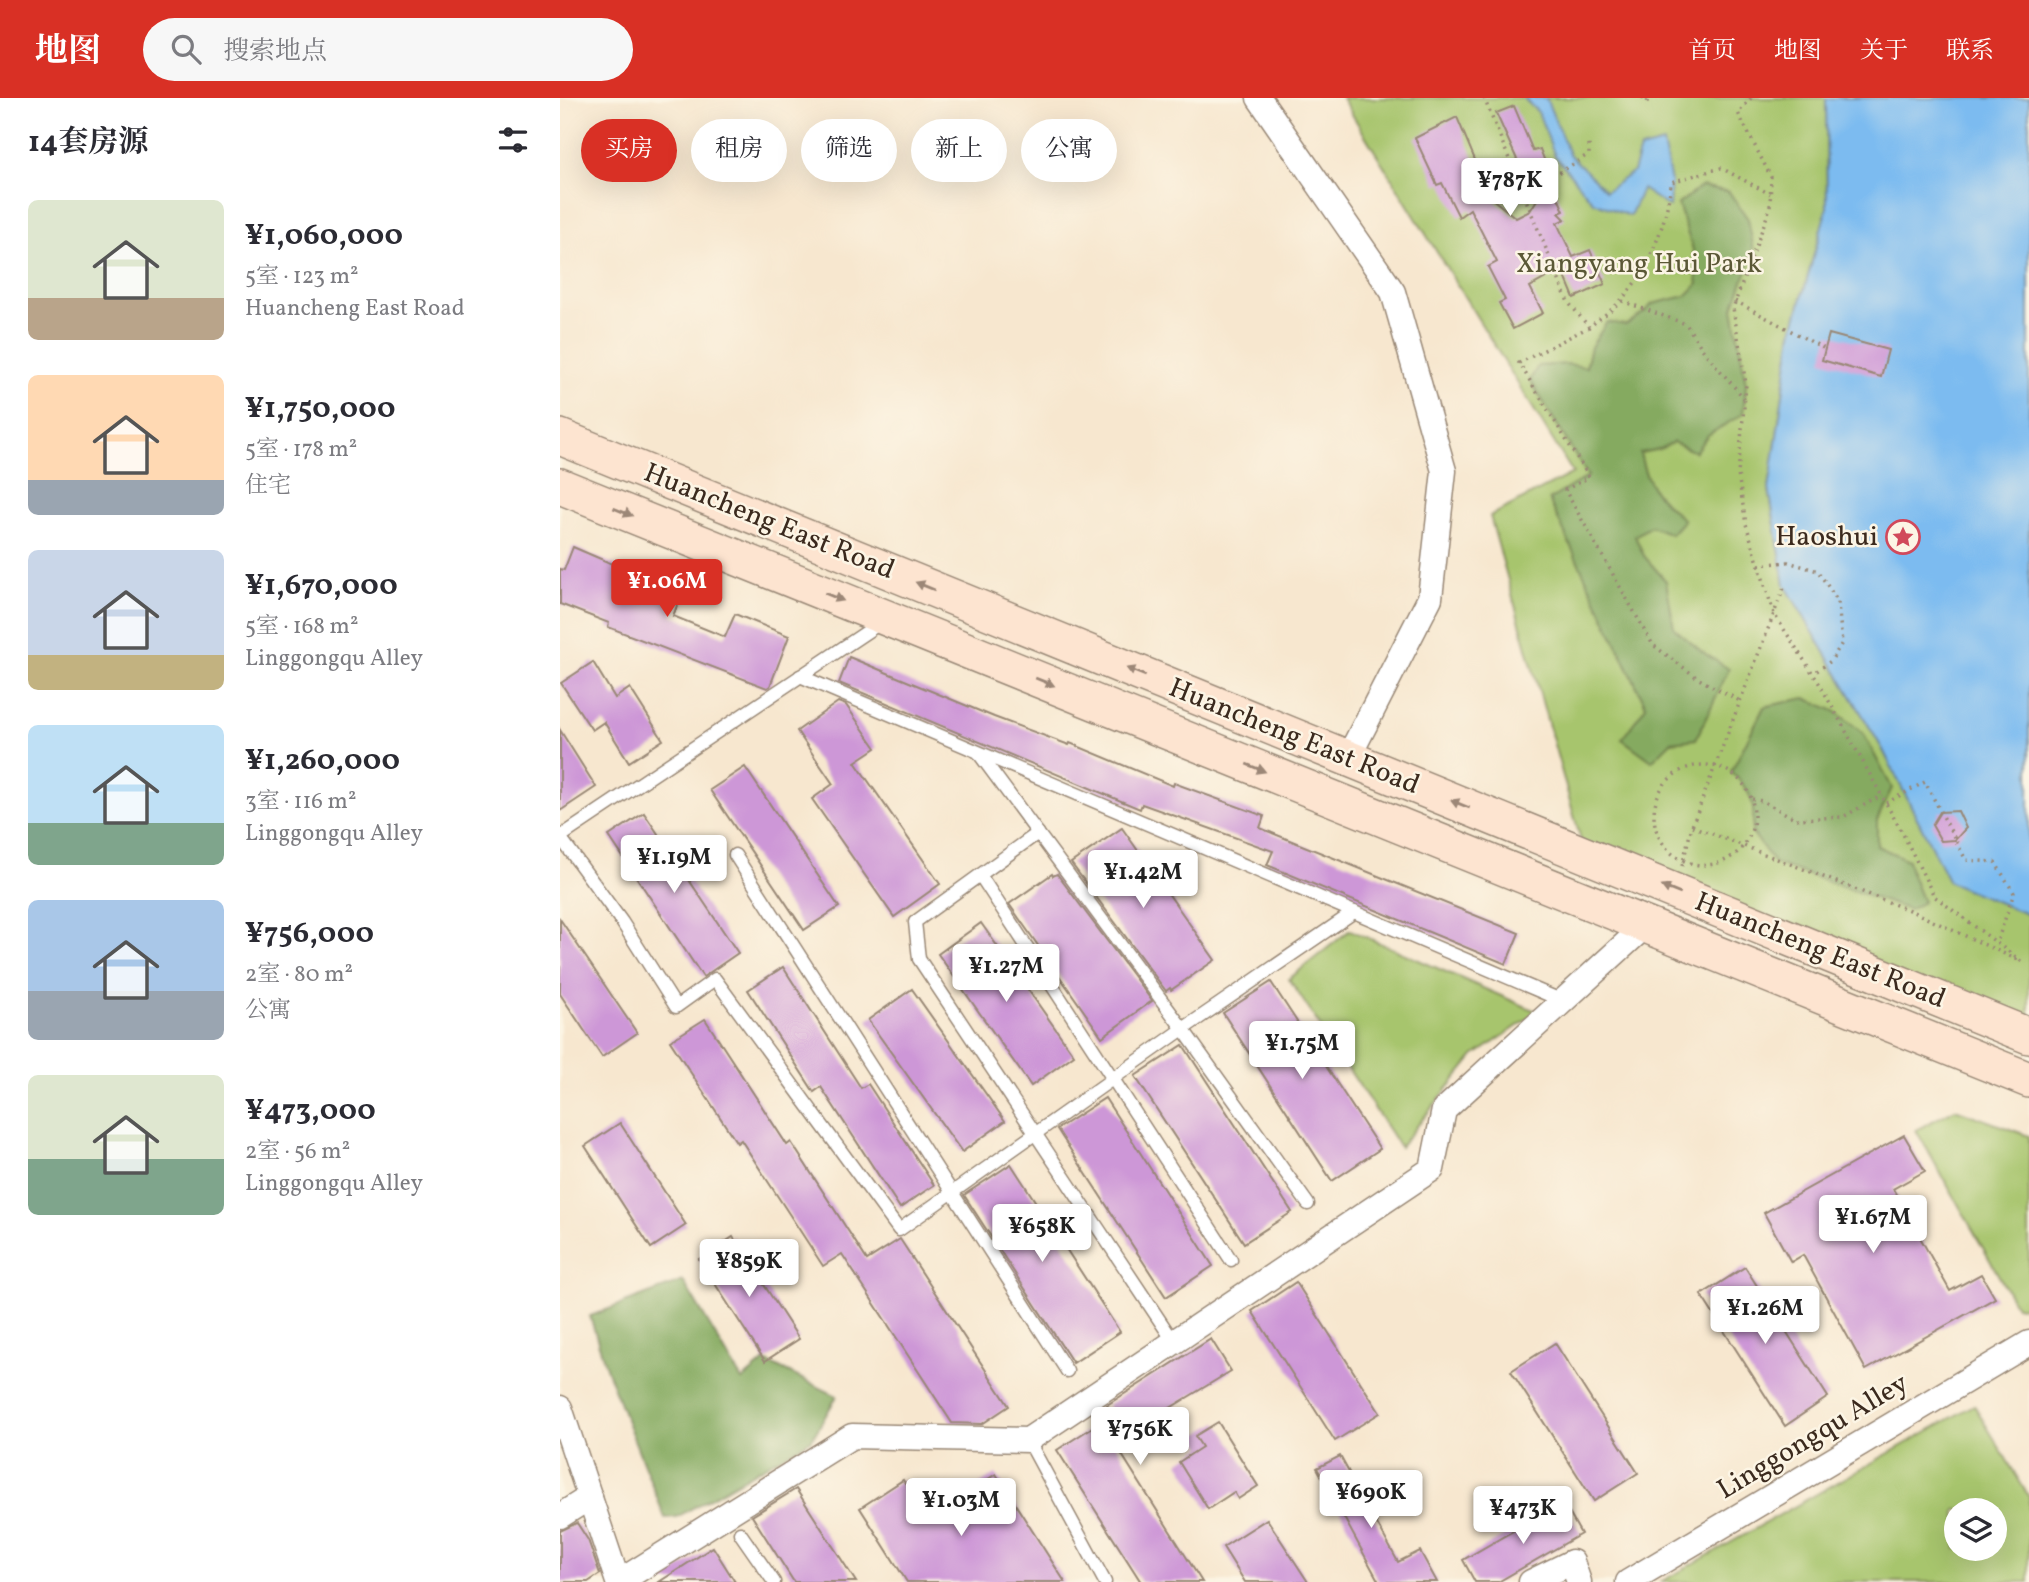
<!DOCTYPE html>
<html lang="zh">
<meta charset="utf-8">
<style>
body{margin:0;font-family:Vollkorn,"Noto Serif SC",serif;background:#f7f7f7;color:#2b2b33;height:100vh;display:flex;flex-direction:column;font-size:26px;white-space:nowrap}
*{box-sizing:border-box;margin:0}
p{font-size:23px;color:#7c7c81}
.icon{flex:none;width:38px;height:38px;fill:none;stroke:currentColor;stroke-width:2;stroke-linecap:round;stroke-linejoin:round}
.map{position:relative;flex:1;overflow:hidden}
.drawer{display:flex;flex-direction:column;background:#fff;width:560px}
.drawer>*{flex:none}
.hud{position:absolute;left:21px;top:21px;width:665px;height:63px;display:flex;gap:14px}
.controls{position:absolute;left:1384px;top:1400px;display:grid;gap:14px}
.controls a{display:grid;place-items:center;width:63px;height:63px;border-radius:50%;background:#fff;box-shadow:0 7px 28px #0002;font-size:35px}
.price{position:absolute;translate:-50% -60px;padding:0 16px;border-radius:7px;background:#fff;color:#222;font-size:23px;line-height:46px;filter:drop-shadow(0 2px 4px #0008)}
.price::after{content:'';position:absolute;left:50%;top:42px;width:21px;height:16px;margin-left:-10px;background:inherit;clip-path:polygon(0 0,100% 0,50% 100%)}
.price.on{background:#d93025;color:#fff}
ul{padding:0;list-style:none}
li{display:flex;align-items:center;gap:21px;height:175px;padding:0 28px}
li span{display:grid;place-items:center;flex:none;width:196px;height:140px;border-radius:10px;color:#555}
li>.icon{margin-inline-start:auto}
span .icon{width:84px;height:84px;fill:#fffc;stroke-width:1}
li b{font-size:30px}
h2{display:flex;justify-content:space-between;align-items:center;height:84px;padding:0 28px;font-size:30px}
.tag{padding:0 24px;border-radius:32px;background:#fff;box-shadow:0 7px 28px #0002;font-size:24px;line-height:63px}
.tag.on{background:#d93025;color:#fff}
header{display:flex;align-items:center;gap:42px;box-sizing:border-box;height:98px;padding:0 35px;background:#d93025;color:#fff}
header strong{font-size:33px}
nav{display:flex;gap:38px;margin-inline-start:auto;font-size:24px}
.search{width:490px;height:63px;background:#f7f7f7;display:flex;align-items:center;gap:18px;box-sizing:border-box;padding:0 24px;border-radius:38px;color:#7c7c81;font-size:26px}
main{display:flex;flex:1;min-height:0}
.map>svg:first-child{display:block}
.green{fill:#a7c56d;stroke:#717846;stroke-width:2;fill-rule:evenodd}
.forest{fill:#85aa60;stroke:#606a3f;stroke-width:2}
.water{fill:#7cbbf0;stroke:#5c7287;stroke-width:2}
.building{fill:#cd97d7}
.lines{fill:none;stroke-linecap:round;stroke-linejoin:round}
.service-casing{stroke:#998876;stroke-width:15}
.minor-casing{stroke:#998876;stroke-width:27}
.secondary-casing{stroke:#998876;stroke-width:38}
.path{stroke:#998876;stroke-width:3.5;stroke-dasharray:2 5;stroke-linecap:butt}
.service{stroke:#fff;stroke-width:12}
.minor{stroke:#fff;stroke-width:24}
.secondary{stroke:#fde4d0;stroke-width:35}
.oneway{fill:#9c8777}
.labels{text-anchor:middle;dominant-baseline:central;stroke-width:5;stroke-linejoin:round;paint-order:stroke}
.park-label{font-size:28px;fill:#5b5836;stroke:#fcf5e5}
.street-label{font-size:28px;fill:#3b2a1e;stroke:#fcf5e5}
.poi-label{font-size:28px;fill:#3b2a1e;stroke:#fcf5e5;text-anchor:end}
</style>
<header>
<strong>地图</strong>
<div class="search"><svg class="icon" aria-label="search" viewBox="0 0 24 24"><circle cx="10" cy="10" r="6"/><path d="M15 15l6 6"/></svg>搜索地点</div>
<nav><a>首页</a><a>地图</a><a>关于</a><a>联系</a></nav>
</header>
<main>
<section class="drawer">
<h2>14套房源<svg class="icon" aria-label="filters" viewBox="0 0 24 24"><path d="M4 7h16M4 17h16"/><circle cx="9" cy="7" r="2"/><circle cx="15" cy="17" r="2"/></svg></h2>
<ul>
<li><span style="background:linear-gradient(#dfe7d0 70%,#b9a48a 0)"><svg class="icon" aria-label="home" viewBox="0 0 24 24"><path d="M3 11l9-7 9 7M6 9v11h12V9"/></svg></span><div><b>¥1,060,000</b><p>5室 · 123 m²</p><p>Huancheng East Road</p></div></li>
<li><span style="background:linear-gradient(#ffd9b3 75%,#9aa5b1 0)"><svg class="icon" aria-label="home" viewBox="0 0 24 24"><path d="M3 11l9-7 9 7M6 9v11h12V9"/></svg></span><div><b>¥1,750,000</b><p>5室 · 178 m²</p><p>住宅</p></div></li>
<li><span style="background:linear-gradient(#c9d6e8 75%,#c2b280 0)"><svg class="icon" aria-label="home" viewBox="0 0 24 24"><path d="M3 11l9-7 9 7M6 9v11h12V9"/></svg></span><div><b>¥1,670,000</b><p>5室 · 168 m²</p><p>Linggongqu Alley</p></div></li>
<li><span style="background:linear-gradient(#bfe0f5 70%,#7fa58c 0)"><svg class="icon" aria-label="home" viewBox="0 0 24 24"><path d="M3 11l9-7 9 7M6 9v11h12V9"/></svg></span><div><b>¥1,260,000</b><p>3室 · 116 m²</p><p>Linggongqu Alley</p></div></li>
<li><span style="background:linear-gradient(#a9c7e8 65%,#9aa5b1 0)"><svg class="icon" aria-label="home" viewBox="0 0 24 24"><path d="M3 11l9-7 9 7M6 9v11h12V9"/></svg></span><div><b>¥756,000</b><p>2室 · 80 m²</p><p>公寓</p></div></li>
<li><span style="background:linear-gradient(#dfe7d0 60%,#7fa58c 0)"><svg class="icon" aria-label="home" viewBox="0 0 24 24"><path d="M3 11l9-7 9 7M6 9v11h12V9"/></svg></span><div><b>¥473,000</b><p>2室 · 56 m²</p><p>Linggongqu Alley</p></div></li>
</ul>
</section>
<div class="map">
<svg width="1469" height="1484" viewBox="0 0 1469 1484">
<rect width="100%" height="100%" fill="#fcf5e5"/>
<filter id="ink" filterUnits="userSpaceOnUse"><feTurbulence type="fractalNoise" baseFrequency=".0143" numOctaves="2"/><feDisplacementMap in="SourceGraphic" scale="14" xChannelSelector="R" yChannelSelector="G"/><feConvolveMatrix kernelMatrix="1 2 1 2 8 2 1 2 1" color-interpolation-filters="sRGB"/></filter>
<filter id="wash" filterUnits="userSpaceOnUse"><feTurbulence type="fractalNoise" baseFrequency=".00686" numOctaves="4" result="noise"/><feDisplacementMap in="SourceGraphic" scale="28" xChannelSelector="R" yChannelSelector="G"/><feGaussianBlur stdDeviation="1.57" result="paint"/><feColorMatrix in="noise" values="0 0 0 0 0 0 0 0 0 0 0 0 0 0 0 0 0 1.4 0 .05"/><feComposite in="paint" operator="in"/></filter>
<g filter="url(#wash)">
<rect width="100%" height="100%" fill="#f7e7cf"/>
<g class="green">
<path d="M 782,0 L 1266,0 L 1267,110 L 1232,235 L 1209,391 L 1225,487 L 1322,650 L 1389,783 L 1469,817 L 1469,938 L 1025,757 L 930,418 L 1013,375 Z"/>
<path d="M 790,832 L 978,914 L 914,958 L 840,1049 L 729,881 Z"/>
<path d="M 1395,1011 L 1469,1038 L 1469,1211 L 1456,1208 L 1356,1032 Z"/>
<path d="M 1414,1307 L 1469,1399 L 1469,1484 L 1101,1484 ZM 1396,1412 L 1435,1412 L 1435,1451 L 1396,1451 Z"/>
</g>
<g class="forest">
<path d="M 1142,88 L 1169,94 L 1188,121 L 1194,153 L 1173,210 L 1186,286 L 1183,316 L 1148,337 L 1135,354 L 1113,344 L 1100,351 L 1080,355 C 1087,390 1098,399 1124,422 L 1111,436 L 1091,428 L 1075,438 L 1084,458 L 1106,483 L 1114,530 L 1141,553 L 1169,571 L 1136,641 L 1111,644 L 1092,663 L 1062,641 L 1086,608 L 989,402 L 1028,378 L 970,282 L 978,268 L 1007,266 L 1026,269 L 1031,249 L 1047,224 L 1066,227 L 1087,212 L 1092,206 L 1126,198 L 1138,186 L 1133,152 L 1118,106 Z"/>
<path d="M 1245,600 L 1275,613 L 1303,635 L 1332,690 L 1317,722 L 1317,748 L 1348,762 L 1351,775 L 1363,804 L 1349,812 L 1214,765 L 1192,734 C 1196,706 1192,693 1171,674 L 1204,609 Z"/>
<path d="M 123,1183 L 182,1282 L 205,1263 L 277,1298 L 252,1341 L 117,1419 L 105,1420 L 47,1273 L 30,1218 Z"/>
</g>
<g class="water">
<path d="M 963,0 L 986,0 L 1009,56 L 1046,93 L 1073,74 L 1080,51 L 1103,45 L 1111,84 L 1109,109 L 1082,91 L 1070,118 L 1033,104 L 995,58 L 978,14 Z"/>
<path d="M 1266,0 L 1469,0 L 1469,817 L 1389,784 L 1322,650 L 1225,487 L 1209,391 L 1232,235 L 1267,110 Z"/>
</g>
<g id="blocks">
<g class="building">
<path d="M 954,8 L 973,53 L 980,51 L 987,69 L 985,70 L 1004,113 L 999,115 L 1005,121 L 997,125 L 1013,159 L 1030,152 L 1045,186 L 1014,200 L 1002,171 L 970,189 L 983,215 L 953,231 L 939,205 L 945,202 L 928,169 L 937,164 L 910,111 L 899,119 L 882,85 L 877,87 L 855,40 L 897,19 L 931,100 L 956,120 L 970,113 L 986,87 L 959,66 L 936,15 Z"/>
<path d="M 1269,236 L 1328,252 L 1321,279 L 1262,262 Z"/>
<path d="M 13,449 L 122,496 L 113,518 L 165,539 L 175,516 L 229,538 L 210,588 L 207,590 L 48,529 L 49,525 L 0,506 L 0,471 L 4,472 Z"/>
<path d="M 289,559 L 434,619 L 509,647 L 510,645 L 613,688 L 614,685 L 704,718 L 700,730 L 959,835 L 946,866 L 707,767 L 713,753 L 582,706 L 580,711 L 279,585 Z"/>
<path d="M 33,564 L 55,600 L 70,590 L 103,642 L 69,664 L 44,624 L 32,632 L 1,585 Z"/>
<path d="M 278,604 L 286,607 L 316,650 L 295,664 L 380,786 L 334,819 L 252,701 L 273,686 L 237,633 Z"/>
<path d="M 0,632 L 36,689 L 0,713 Z"/>
<path d="M 185,669 L 279,809 L 244,832 L 150,692 Z"/>
<path d="M 1398,713 L 1406,730 L 1395,742 L 1381,743 L 1372,727 L 1380,714 Z"/>
<path d="M 84,715 L 178,855 L 143,879 L 49,738 Z"/>
<path d="M 562,730 L 655,862 L 611,892 L 610,890 L 606,893 L 511,765 Z"/>
<path d="M 492,776 L 493,778 L 497,776 L 592,903 L 542,939 L 449,806 Z"/>
<path d="M 0,821 L 77,935 L 42,959 L 0,896 Z"/>
<path d="M 421,825 L 514,957 L 471,988 L 378,856 Z"/>
<path d="M 223,869 L 301,990 L 308,986 L 374,1087 L 340,1110 L 261,989 L 254,994 L 188,892 Z"/>
<path d="M 711,884 L 820,1051 L 772,1083 L 663,915 Z"/>
<path d="M 352,891 L 445,1023 L 402,1054 L 308,922 Z"/>
<path d="M 145,921 L 227,1047 L 231,1044 L 307,1162 L 340,1141 L 449,1308 L 422,1326 L 392,1325 L 282,1156 L 263,1168 L 181,1042 L 177,1045 L 110,943 Z"/>
<path d="M 623,947 L 732,1114 L 684,1145 L 575,978 Z"/>
<path d="M 545,1000 L 653,1168 L 606,1199 L 497,1031 Z"/>
<path d="M 60,1025 L 126,1127 L 91,1150 L 25,1048 Z"/>
<path d="M 1344,1037 L 1365,1073 L 1333,1091 L 1390,1193 L 1421,1176 L 1435,1200 L 1306,1272 L 1243,1157 L 1231,1164 L 1204,1115 Z"/>
<path d="M 451,1066 L 560,1234 L 513,1265 L 404,1097 Z"/>
<path d="M 173,1139 L 239,1241 L 205,1263 L 139,1161 Z"/>
<path d="M 1185,1169 L 1268,1299 L 1225,1328 L 1141,1197 Z"/>
<path d="M 736,1184 L 820,1315 L 775,1343 L 692,1213 Z"/>
<path d="M 651,1241 L 671,1273 L 554,1344 L 642,1484 L 581,1484 L 497,1352 L 553,1316 L 547,1307 Z"/>
<path d="M 995,1245 L 1078,1375 L 1034,1403 L 951,1273 Z"/>
<path d="M 658,1324 L 698,1388 L 678,1401 L 674,1394 L 648,1411 L 619,1364 L 642,1349 L 635,1338 Z"/>
<path d="M 780,1358 L 838,1464 L 860,1453 L 877,1484 L 819,1484 L 757,1370 Z"/>
<path d="M 436,1376 L 505,1484 L 347,1484 L 300,1410 L 343,1382 L 368,1420 Z"/>
<path d="M 236,1391 L 296,1484 L 234,1484 L 192,1418 Z"/>
<path d="M 1003,1404 L 1021,1436 L 938,1484 L 915,1484 L 903,1462 Z"/>
<path d="M 707,1421 L 748,1484 L 685,1484 L 663,1449 Z"/>
<path d="M 17,1425 L 28,1442 L 40,1476 L 28,1484 L 0,1484 L 0,1433 Z"/>
<path d="M 153,1449 L 175,1484 L 99,1484 Z"/>
</g>
</g>
</g>
<g filter="url(#ink)">
<use href="#blocks" fill-opacity="0" stroke="#998876" stroke-width="2"/>
<g class="lines">
<g class="service-casing">
<g id="service">
<path d="M 240,578 L 1003,903"/>
<path d="M 420,657 L 623,931 L 748,1106"/>
<path d="M 478,735 L 355,824 L 359,861 L 614,1244"/>
<path d="M 0,739 L 62,824 L 116,909 L 155,881 L 339,1132 L 623,931 L 794,814"/>
<path d="M 0,739 L 323,523"/>
<path d="M 175,757 L 507,1273"/>
<path d="M 420,777 L 671,1162"/>
<path d="M 468,1342 L 545,1484"/>
<path d="M 180,1435 L 214,1484"/>
</g>
</g>
<g class="minor-casing">
<g id="minor">
<path d="M 699,0 L 833,194 L 884,373 L 870,500 L 788,660"/>
<path d="M 0,1310 L 58,1484"/>
<path d="M 0,1418 L 30,1399"/>
<path d="M 59,1484 L 292,1338 L 468,1342 L 872,1071 L 884,1012 L 1086,827"/>
<path d="M 971,1484 L 1012,1464 L 1019,1484"/>
<path d="M 1068,1484 L 1469,1245"/>
</g>
</g>
<g class="secondary-casing">
<g id="secondary">
<path d="M 0,339 L 1469,938"/>
<path d="M 0,388 L 1469,982"/>
</g>
</g>
<g class="path">
<path d="M 924,0 L 1008,204 L 1029,229 C 1040,220 1054,211 1063,200 C 1090,169 1107,125 1111,84 L 1161,70 L 1210,96"/>
<path d="M 1083,0 L 1086,5 L 1090,0"/>
<path d="M 1191,0 L 1178,15 L 1211,79 L 1210,110 L 1173,210 L 1186,286 L 1178,376 L 1186,426 L 1214,516 L 1259,585 L 1343,736 L 1374,798 L 1465,866"/>
<path d="M 964,97 L 1029,56 L 1029,45"/>
<path d="M 1062,203 L 1126,226 L 1145,255 L 1184,300"/>
<path d="M 1175,203 L 1265,251"/>
<path d="M 1029,229 L 959,265 L 1029,379 L 1005,392 L 1093,547 L 1139,581 L 1180,603"/>
<path d="M 1199,467 L 1228,464 L 1258,473 L 1278,504 L 1282,545 L 1271,563 L 1254,575"/>
<circle cx="1144" cy="717" r="50"/>
<path d="M 1192,701 L 1202,703 L 1236,721 L 1283,719 L 1322,697"/>
<path d="M 1326,705 L 1365,684 L 1406,762 L 1435,764 L 1454,795 L 1437,844"/>
<path d="M 1132,728 L 1349,812 L 1458,862"/>
<path d="M 1122,768 L 1132,728 L 1225,487"/>
</g>
<use href="#service" class="service"/>
<use href="#minor" class="minor"/>
<use href="#secondary" class="secondary"/>
</g>
<defs><path id="oneway-solid" d="M-6-.8H1V-3.2L6.5 0L1 3.2V.8H-6Z" transform="scale(1.75)"/></defs>
<g class="oneway">
<use href="#oneway-solid" transform="translate(63 414) rotate(22)"/>
<use href="#oneway-solid" transform="translate(365 488) rotate(-158)"/>
<use href="#oneway-solid" transform="translate(274 499) rotate(22)"/>
<use href="#oneway-solid" transform="translate(576 574) rotate(-158)"/>
<use href="#oneway-solid" transform="translate(485 584) rotate(22)"/>
<use href="#oneway-solid" transform="translate(696 670) rotate(22)"/>
<use href="#oneway-solid" transform="translate(900 706) rotate(-158)"/>
<use href="#oneway-solid" transform="translate(1111 792) rotate(-158)"/>
</g>
</g>
<defs>
<g id="sight-ring" transform="scale(1.75)"><circle r="9.5" fill="#fcf5e5" stroke="#d1495b" stroke-width="1.5"/><path d="M0-6L1.8-2.2L6-1.7L2.9 1.2L3.7 5.4L0 3.3L-3.7 5.4L-2.9 1.2L-6-1.7L-1.8-2.2Z" fill="#d1495b"/></g>
</defs>
<g fill-rule="evenodd">
<use href="#sight-ring" x="1343" y="439"/>
</g>
<g class="labels">
<g class="park-label">
<text x="1079" y="166">Xiangyang Hui Park</text>
</g>
<g class="street-label">
<text transform="translate(209 424) rotate(22)">Huancheng East Road</text>
<text transform="translate(734 639) rotate(22)">Huancheng East Road</text>
<text transform="translate(1260 853) rotate(22)">Huancheng East Road</text>
<text transform="translate(1253 1339) rotate(-31)">Linggongqu Alley</text>
</g>
<g class="poi-label">
<text x="1318" y="439">Haoshui</text>
</g>
</g>
</svg>
<div class="controls">
<a><svg class="icon" aria-label="layers" viewBox="0 0 24 24"><path d="M12 4l9 5-9 5-9-5zM3 14l9 5 9-5"/></svg></a>
</div>
<b class="price" style="left:950px;top:120px">¥787K</b>
<b class="price on" style="left:107px;top:521px">¥1.06M</b>
<b class="price" style="left:114px;top:797px">¥1.19M</b>
<b class="price" style="left:583px;top:812px">¥1.42M</b>
<b class="price" style="left:446px;top:906px">¥1.27M</b>
<b class="price" style="left:742px;top:983px">¥1.75M</b>
<b class="price" style="left:1313px;top:1157px">¥1.67M</b>
<b class="price" style="left:482px;top:1166px">¥658K</b>
<b class="price" style="left:189px;top:1201px">¥859K</b>
<b class="price" style="left:1205px;top:1248px">¥1.26M</b>
<b class="price" style="left:580px;top:1369px">¥756K</b>
<b class="price" style="left:811px;top:1432px">¥690K</b>
<b class="price" style="left:401px;top:1440px">¥1.03M</b>
<b class="price" style="left:963px;top:1448px">¥473K</b>
<div class="hud">
<a class="tag on">买房</a>
<a class="tag">租房</a>
<a class="tag">筛选</a>
<a class="tag">新上</a>
<a class="tag">公寓</a>
</div>
</div>
</main>
